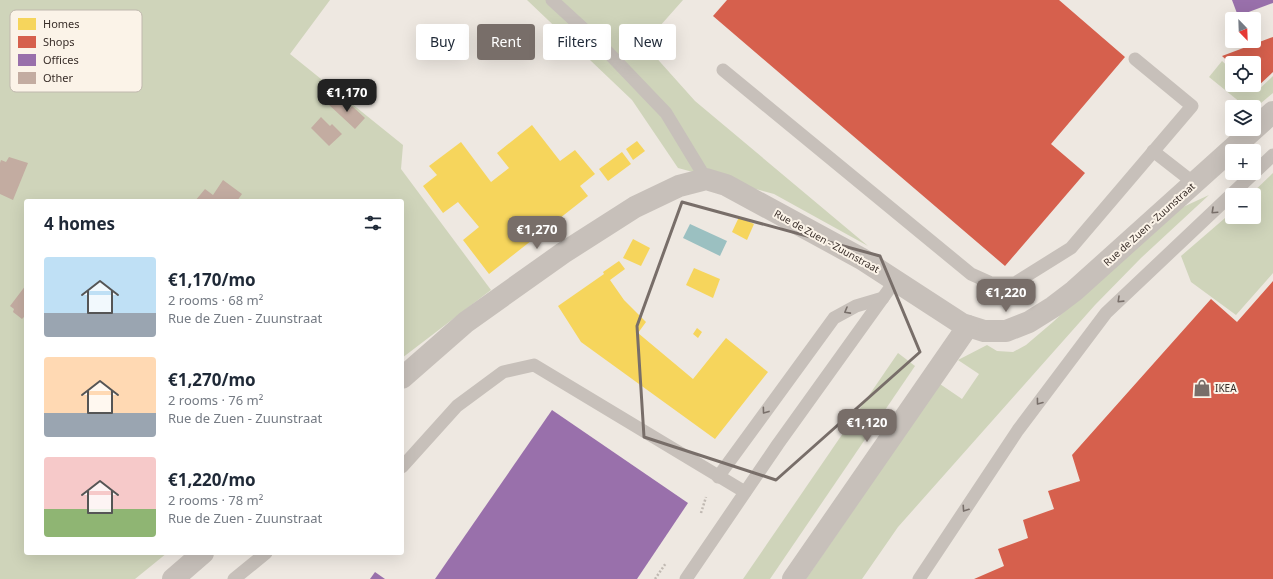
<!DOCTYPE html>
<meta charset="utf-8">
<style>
body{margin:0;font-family:"Noto Sans",sans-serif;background:#f2f2f3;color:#1f2937;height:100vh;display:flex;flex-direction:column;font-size:15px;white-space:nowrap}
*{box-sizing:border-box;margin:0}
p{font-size:13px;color:#747a83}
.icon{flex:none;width:22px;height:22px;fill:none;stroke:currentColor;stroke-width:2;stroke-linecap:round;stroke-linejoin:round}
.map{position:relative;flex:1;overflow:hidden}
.details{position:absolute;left:24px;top:199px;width:380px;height:356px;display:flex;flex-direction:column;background:#fff;border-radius:4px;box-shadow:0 4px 16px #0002}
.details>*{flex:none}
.guide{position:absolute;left:416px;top:24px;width:380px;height:36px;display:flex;gap:8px}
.needle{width:26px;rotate:157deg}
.buttons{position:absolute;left:1225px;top:12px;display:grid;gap:8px}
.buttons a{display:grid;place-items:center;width:36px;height:36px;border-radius:4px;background:#fff;box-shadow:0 4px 16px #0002;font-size:20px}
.price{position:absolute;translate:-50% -34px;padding:0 9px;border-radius:8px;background:#786e69;color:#fff;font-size:13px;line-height:26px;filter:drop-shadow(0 1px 2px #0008)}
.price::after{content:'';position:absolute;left:50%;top:24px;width:12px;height:9px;margin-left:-6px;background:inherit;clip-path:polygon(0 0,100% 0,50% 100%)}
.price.active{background:#222;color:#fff}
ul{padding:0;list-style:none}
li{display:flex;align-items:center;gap:12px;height:100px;padding:0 20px}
li span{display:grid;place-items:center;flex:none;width:112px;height:80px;border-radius:4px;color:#555}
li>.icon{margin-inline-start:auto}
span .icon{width:48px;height:48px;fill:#fffc;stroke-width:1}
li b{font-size:17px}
h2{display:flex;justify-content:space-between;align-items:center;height:48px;padding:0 20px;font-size:17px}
.tag{padding:0 14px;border-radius:4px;background:#fff;box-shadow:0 4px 16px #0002;font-size:14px;line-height:36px}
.tag.active{background:#786e69;color:#fff}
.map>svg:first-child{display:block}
.green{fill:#cfd4ba}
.water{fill:#9bc0c1}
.homes{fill:#f6d55c}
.shops{fill:#d6604d}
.offices{fill:#9970ab}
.building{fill:#c3aca1}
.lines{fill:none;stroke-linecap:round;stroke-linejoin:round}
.path{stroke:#c0b9b2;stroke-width:2.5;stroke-dasharray:2 2;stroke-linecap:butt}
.service{stroke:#c7c0ba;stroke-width:13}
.minor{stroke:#c7c0ba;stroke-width:22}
.oneway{stroke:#786f6a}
.marked{fill:none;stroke:#786e69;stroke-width:3;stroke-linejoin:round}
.labels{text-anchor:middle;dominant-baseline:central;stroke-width:4;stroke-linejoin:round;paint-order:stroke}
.street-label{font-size:10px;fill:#382d28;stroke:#fbf3e8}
.poi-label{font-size:10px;fill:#382d28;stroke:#fbf3e8;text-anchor:start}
.key{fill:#fbf3e8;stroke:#c0b8ae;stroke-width:1}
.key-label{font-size:11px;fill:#382d28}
</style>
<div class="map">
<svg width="1273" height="579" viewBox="0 0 1273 579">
<rect width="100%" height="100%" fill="#eee8e1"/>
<g class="green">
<path d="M 0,0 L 330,0 L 290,54 L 403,145 L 401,169 L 491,290 L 402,358 L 402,201 L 26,201 L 26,553 L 167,553 L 135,579 L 0,579 Z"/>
<path d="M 527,0 L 683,0 L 644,44 L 695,101 L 868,246 L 774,194 L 678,168 L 632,100 Z"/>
<path d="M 1222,61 L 1232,70 L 1232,85 L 1250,85 L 1257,91 L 1273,76 L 1273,93 L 1254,109 L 1254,107 L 1246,107 L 1209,77 Z"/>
<path d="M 1273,173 L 1273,273 L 1236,315 L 1191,282 L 1181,256 L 1232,212 L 1232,217 L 1254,217 L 1254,195 L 1250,195 Z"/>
<path d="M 1209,195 L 1141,258 L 1095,305 L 898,527 L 862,579 L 806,579 L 940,384 L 962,399 L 979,374 L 958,360 L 987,345 L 997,351 L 1013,352 L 1026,345 L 1053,322 L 1170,213 Z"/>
<path d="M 898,353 L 915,366 L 770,579 L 743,579 Z"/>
</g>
<path class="water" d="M 690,224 L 727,241 L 720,256 L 683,238 Z"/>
<g class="homes">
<path d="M 434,32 L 440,41 L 430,49 L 423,41 Z"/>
<path d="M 532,125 L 560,161 L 575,150 L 595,174 L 580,186 L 588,196 L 489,274 L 463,240 L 479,227 L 458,202 L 443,213 L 423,186 L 437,175 L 429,166 L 461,142 L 491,182 L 509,168 L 497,153 Z"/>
<path d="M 637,141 L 645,151 L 633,160 L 626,149 Z"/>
<path d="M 622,152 L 631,164 L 608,181 L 599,169 Z"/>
<path d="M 739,217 L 754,224 L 747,240 L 732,232 Z"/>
<path d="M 633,239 L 650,248 L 641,266 L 623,258 Z"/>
<path d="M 619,261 L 625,269 L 610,280 L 624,300 L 646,322 L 638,333 L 693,379 L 726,338 L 768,372 L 715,439 L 581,342 L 558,306 L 604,274 L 603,272 Z"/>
<path d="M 694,268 L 720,279 L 713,298 L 686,285 Z"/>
<path d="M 697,328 L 702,332 L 698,338 L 693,334 Z"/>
</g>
<g class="shops">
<path d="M 727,0 L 1059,0 L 1125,57 L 1051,144 L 1085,173 L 1005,266 L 713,16 Z"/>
<path d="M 1273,37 L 1273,72 L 1257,87 L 1254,84 L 1254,63 L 1232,63 L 1232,65 L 1222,56 Z"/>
<path d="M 1273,281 L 1273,579 L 974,579 L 1004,566 L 998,549 L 1028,538 L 1023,520 L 1054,509 L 1048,491 L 1080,481 L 1072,455 L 1211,299 L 1237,322 Z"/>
</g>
<g class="offices">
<path d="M 1232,0 L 1273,0 L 1273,3 L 1238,16 Z"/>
<path d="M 552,410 L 688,503 L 637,579 L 435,579 Z"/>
<path d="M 375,572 L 385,579 L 370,579 Z"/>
</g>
<g class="building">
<path d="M 333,96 L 348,110 L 352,106 L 365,118 L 355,129 L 327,103 Z"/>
<path d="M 321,117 L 330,126 L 332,124 L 342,134 L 329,146 L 311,128 Z"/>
<path d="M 9,157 L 28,163 L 13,200 L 0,194 L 0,163 L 1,160 L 6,162 Z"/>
<path d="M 223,180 L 242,194 L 237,201 L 195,201 L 205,189 L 213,195 Z"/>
<path d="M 26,285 L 26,315 L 22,319 L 13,312 L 14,309 L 10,306 Z"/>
</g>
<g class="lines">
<g class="path">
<path d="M 701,513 L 706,497"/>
<path d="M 655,579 L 666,563"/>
</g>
<g class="service">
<path d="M 552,0 L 600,44 L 666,113 L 706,179"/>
<path d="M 723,70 L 971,274 L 991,283 L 1015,283 L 1071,248 L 1192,106 L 1135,59"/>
<path d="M 1153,151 L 1194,183"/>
<path d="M 402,467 L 457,406 L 503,372 L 534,365 L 745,492"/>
<path d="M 718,477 L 834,318 L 856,306 L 883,298"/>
<path d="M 234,579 L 266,553"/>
<path d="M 686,579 L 778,444 L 895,281"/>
<path d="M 919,579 L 1018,430 L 1106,313 L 1273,155"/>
</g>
<g class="minor">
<path d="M 402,378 L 466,322 L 563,253 L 635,207 L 679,186 L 706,179 L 726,185 L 862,259 L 962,324 L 984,331 L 1006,331 L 1029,322 L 1053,307 L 1074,291 L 1273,112"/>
<path d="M 173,579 L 203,553"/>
<path d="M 793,579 L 968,326"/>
</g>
</g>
<defs><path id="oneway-chevron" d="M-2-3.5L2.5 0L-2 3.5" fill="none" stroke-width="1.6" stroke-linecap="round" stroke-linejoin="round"/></defs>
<g class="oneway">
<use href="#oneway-chevron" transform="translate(1214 211) rotate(137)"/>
<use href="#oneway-chevron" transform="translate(1120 300) rotate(136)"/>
<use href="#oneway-chevron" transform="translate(847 311) rotate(151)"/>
<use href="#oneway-chevron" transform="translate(1039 402) rotate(127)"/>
<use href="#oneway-chevron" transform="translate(765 411) rotate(126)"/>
<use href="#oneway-chevron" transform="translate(965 509) rotate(124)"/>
</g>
<path class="marked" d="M 682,202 L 880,256 L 920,352 L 776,480 L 644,437 L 637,326 Z"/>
<defs>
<g id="shop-bare" transform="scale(1.38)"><path d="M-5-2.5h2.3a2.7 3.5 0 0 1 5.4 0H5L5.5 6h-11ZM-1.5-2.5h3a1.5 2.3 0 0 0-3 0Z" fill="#786e69" stroke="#fbf3e8" stroke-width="2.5" paint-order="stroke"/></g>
</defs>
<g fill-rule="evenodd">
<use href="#shop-bare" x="1202" y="388"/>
</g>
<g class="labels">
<g class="street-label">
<text transform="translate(1149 224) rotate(-42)">Rue de Zuen - Zuunstraat</text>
<text transform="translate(827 241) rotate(29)">Rue de Zuen - Zuunstraat</text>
</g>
<g class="poi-label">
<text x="1215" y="388">IKEA</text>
</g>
</g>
<rect x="10" y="10" width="132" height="82" rx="6" class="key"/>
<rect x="18" y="18" width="18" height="12" fill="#f6d55c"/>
<rect x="18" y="36" width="18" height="12" fill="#d6604d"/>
<rect x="18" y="54" width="18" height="12" fill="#9970ab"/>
<rect x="18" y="72" width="18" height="12" fill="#c3aca1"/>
<g class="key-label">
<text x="43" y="28">Homes</text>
<text x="43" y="46">Shops</text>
<text x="43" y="64">Offices</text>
<text x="43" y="82">Other</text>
</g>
</svg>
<div class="buttons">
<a><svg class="needle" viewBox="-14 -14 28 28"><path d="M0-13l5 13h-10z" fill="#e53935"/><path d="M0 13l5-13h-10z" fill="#747a83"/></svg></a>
<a><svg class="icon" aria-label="locate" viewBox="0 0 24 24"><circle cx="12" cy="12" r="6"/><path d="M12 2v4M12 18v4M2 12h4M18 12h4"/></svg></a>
<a><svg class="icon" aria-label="layers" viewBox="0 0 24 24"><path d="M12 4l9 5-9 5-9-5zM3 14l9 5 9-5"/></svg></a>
<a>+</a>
<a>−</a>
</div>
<b class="price active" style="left:347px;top:113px">€1,170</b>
<b class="price" style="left:537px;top:250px">€1,270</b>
<b class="price" style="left:1006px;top:313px">€1,220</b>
<b class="price" style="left:867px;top:443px">€1,120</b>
<div class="guide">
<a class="tag">Buy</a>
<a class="tag active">Rent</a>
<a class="tag">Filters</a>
<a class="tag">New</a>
</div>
<section class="details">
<h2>4 homes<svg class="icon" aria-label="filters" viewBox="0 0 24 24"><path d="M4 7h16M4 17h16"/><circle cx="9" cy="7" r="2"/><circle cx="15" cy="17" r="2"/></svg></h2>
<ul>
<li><span style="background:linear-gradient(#bfe0f5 70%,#9aa5b1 0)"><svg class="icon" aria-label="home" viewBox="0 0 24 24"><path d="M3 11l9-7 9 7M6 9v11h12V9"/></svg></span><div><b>€1,170/mo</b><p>2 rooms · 68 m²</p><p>Rue de Zuen - Zuunstraat</p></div></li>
<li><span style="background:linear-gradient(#ffd9b3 70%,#9aa5b1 0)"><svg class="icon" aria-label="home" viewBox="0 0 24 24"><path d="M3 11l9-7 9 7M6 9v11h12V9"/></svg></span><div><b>€1,270/mo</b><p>2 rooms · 76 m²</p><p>Rue de Zuen - Zuunstraat</p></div></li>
<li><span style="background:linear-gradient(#f6c9c9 65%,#8fb573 0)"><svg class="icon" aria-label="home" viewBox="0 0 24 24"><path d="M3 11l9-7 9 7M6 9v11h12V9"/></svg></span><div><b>€1,220/mo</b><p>2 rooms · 78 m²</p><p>Rue de Zuen - Zuunstraat</p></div></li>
</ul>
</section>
</div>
